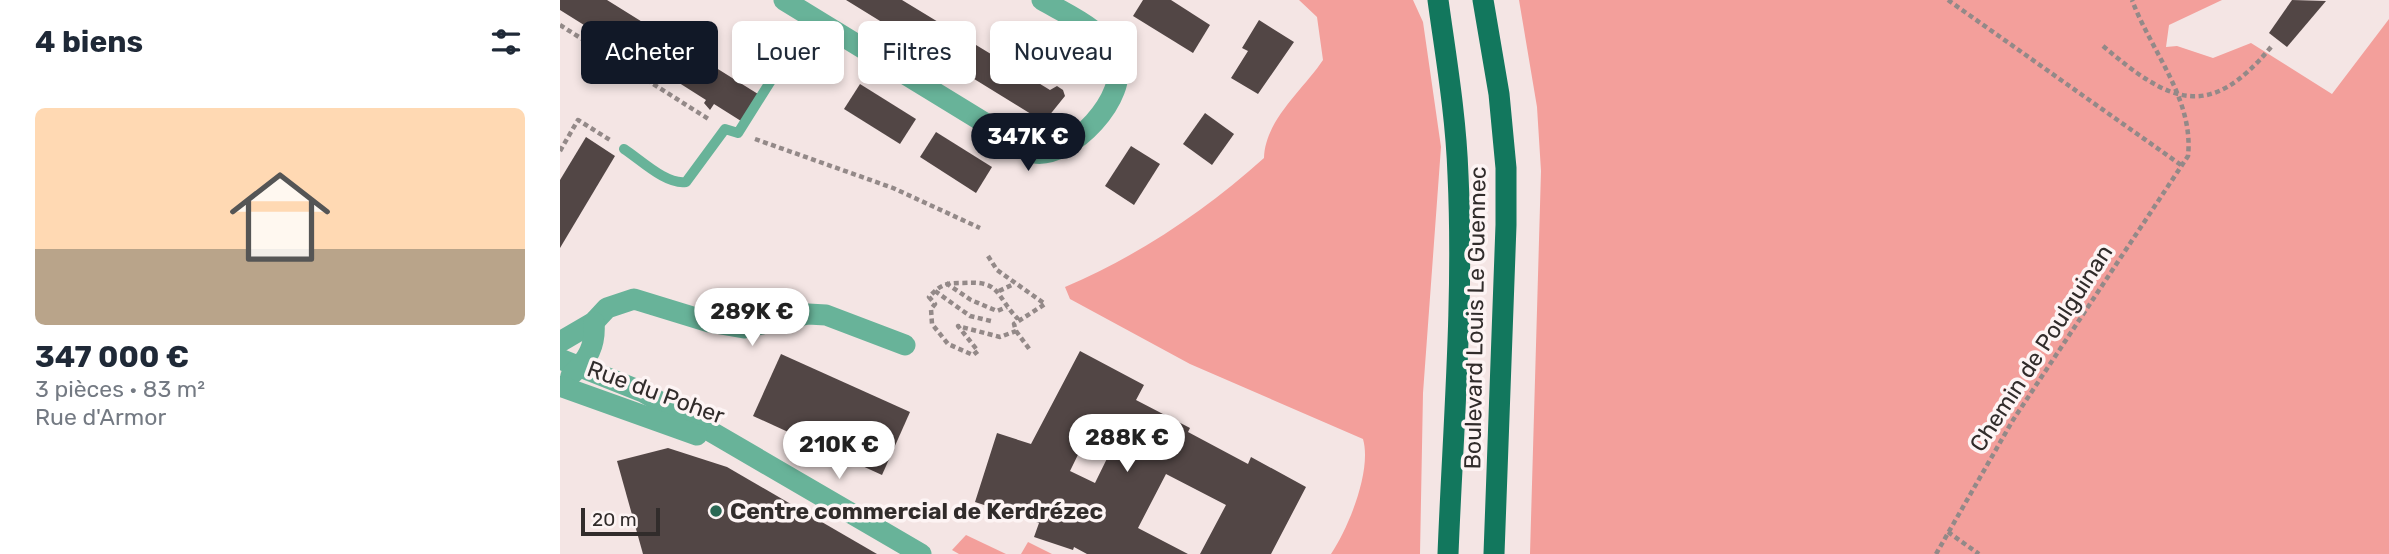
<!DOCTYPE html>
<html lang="fr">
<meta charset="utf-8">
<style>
body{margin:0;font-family:Rubik,sans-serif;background:#f2f2f3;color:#1f2937;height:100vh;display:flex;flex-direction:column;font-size:26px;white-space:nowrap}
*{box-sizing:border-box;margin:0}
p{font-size:23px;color:#747a83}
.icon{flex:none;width:38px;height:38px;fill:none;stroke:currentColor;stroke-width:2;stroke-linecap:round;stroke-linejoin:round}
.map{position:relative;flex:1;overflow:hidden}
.details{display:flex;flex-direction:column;background:#fff;width:560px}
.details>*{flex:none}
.top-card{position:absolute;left:21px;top:21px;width:665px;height:63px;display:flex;gap:14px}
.scale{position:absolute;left:21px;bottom:18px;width:79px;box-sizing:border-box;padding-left:7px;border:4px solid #312c2b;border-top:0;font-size:19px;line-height:24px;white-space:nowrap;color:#312c2b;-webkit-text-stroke:5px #fdf4f4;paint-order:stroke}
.price{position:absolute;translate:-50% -60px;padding:0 16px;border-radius:24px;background:#fff;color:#222;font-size:23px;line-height:46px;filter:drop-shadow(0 2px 4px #0008)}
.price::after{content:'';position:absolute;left:50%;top:42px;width:21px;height:16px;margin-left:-10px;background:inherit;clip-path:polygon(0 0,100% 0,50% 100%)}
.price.on{background:#111827;color:#fff}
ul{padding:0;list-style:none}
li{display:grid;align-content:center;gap:14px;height:371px;padding:0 35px}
li span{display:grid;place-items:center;height:217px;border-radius:10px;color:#555}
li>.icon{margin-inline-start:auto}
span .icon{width:126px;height:126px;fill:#fffc;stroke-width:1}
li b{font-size:30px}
h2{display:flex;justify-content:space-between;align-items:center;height:84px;padding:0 35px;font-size:30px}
.tag{padding:0 24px;border-radius:10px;background:#fff;box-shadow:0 4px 10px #0003;font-size:24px;line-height:63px}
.tag.on{background:#111827;color:#fff}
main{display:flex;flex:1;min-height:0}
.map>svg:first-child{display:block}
.green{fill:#f39f9b}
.building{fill:#524645;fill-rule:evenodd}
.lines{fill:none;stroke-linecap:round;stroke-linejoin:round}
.path{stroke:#938988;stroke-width:4.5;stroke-dasharray:5 3.5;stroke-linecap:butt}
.lane{stroke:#68b399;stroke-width:10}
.street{stroke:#68b399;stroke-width:21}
.primary{stroke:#12775d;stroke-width:21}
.poi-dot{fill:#2a6854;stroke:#fdf4f4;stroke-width:2.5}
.labels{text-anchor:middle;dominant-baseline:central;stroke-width:7;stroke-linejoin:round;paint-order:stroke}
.street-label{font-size:23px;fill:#312c2b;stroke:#fdf4f4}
.poi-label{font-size:23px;font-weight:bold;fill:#312c2b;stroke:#fdf4f4;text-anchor:start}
</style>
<main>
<section class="details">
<h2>4 biens<svg class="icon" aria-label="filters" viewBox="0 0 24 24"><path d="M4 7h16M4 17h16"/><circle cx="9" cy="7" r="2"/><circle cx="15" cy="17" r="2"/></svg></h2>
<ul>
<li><span style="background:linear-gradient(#ffd9b3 65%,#b9a48a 0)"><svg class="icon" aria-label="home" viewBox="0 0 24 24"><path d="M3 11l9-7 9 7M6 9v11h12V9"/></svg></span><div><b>347 000 €</b><p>3 pièces · 83 m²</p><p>Rue d'Armor</p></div></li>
</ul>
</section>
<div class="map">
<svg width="1829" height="554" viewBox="0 0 1829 554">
<rect width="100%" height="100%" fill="#f4e5e4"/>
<g class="green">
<path d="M 739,0 L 853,0 L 863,22 L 881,147 L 863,393 L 860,554 L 771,554 C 789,527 812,470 803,439 L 630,364 L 510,299 L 505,287 C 578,256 645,211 704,158 C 705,120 743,90 763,60 L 757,17 Z"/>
<path d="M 959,0 L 1662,0 L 1609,25 L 1606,47 L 1617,46 L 1653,58 L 1691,43 L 1772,94 L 1829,19 L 1829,554 L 970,554 L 981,171 L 977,107 Z"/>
<path d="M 406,535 L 446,554 L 399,554 L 392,550 Z"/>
<path d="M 468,542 L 492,554 L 461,554 Z"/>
</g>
<g class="building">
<path d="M 0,0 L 47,0 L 198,94 L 181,121 L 154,104 L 150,110 L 144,103 L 146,100 L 94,67 L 90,73 L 84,66 L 85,63 L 32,30 L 29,35 L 23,28 L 24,25 L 0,10 Z"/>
<path d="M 286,0 L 342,0 L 490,90 L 497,86 L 503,90 L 505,96 L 484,122 Z"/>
<path d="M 583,0 L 611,0 L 650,25 L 633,53 L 573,16 Z"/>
<path d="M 1732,0 L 1766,1 L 1727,47 L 1709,33 Z"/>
<path d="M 699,20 L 734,42 L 698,94 L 671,78 L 688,51 L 682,48 Z"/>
<path d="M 300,84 L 356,119 L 340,144 L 284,109 Z"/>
<path d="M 645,113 L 674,134 L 652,165 L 623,144 Z"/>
<path d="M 376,132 L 432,167 L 416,193 L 360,157 Z"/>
<path d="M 26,137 L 55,156 L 0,248 L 0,180 Z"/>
<path d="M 571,146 L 600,164 L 574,205 L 545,186 Z"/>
<path d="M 520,351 L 584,385 L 576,400 L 630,428 L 628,432 L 688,464 L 691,457 L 746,487 L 711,554 L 640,554 L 666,505 L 606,474 L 578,528 L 628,554 L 527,554 L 514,547 L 513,550 L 474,537 L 479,523 L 415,502 L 437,433 L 471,444 ZM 535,420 L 560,432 L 535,483 L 510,471 Z"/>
<path d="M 221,354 L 350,412 L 322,475 L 193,416 Z"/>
<path d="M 108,448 L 167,467 L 317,554 L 83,554 L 57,461 Z"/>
</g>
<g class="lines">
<g class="path">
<path d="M 1388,0 L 1621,165"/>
<path d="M 0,25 L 150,120"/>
<path d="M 1543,46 C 1610,103 1649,122 1711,47"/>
<path d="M 195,139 L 333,188 L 420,228"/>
<path d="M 0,151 L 18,120 L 50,140"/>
<path d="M 428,256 L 437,270 L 485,304 L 454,324 L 456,331 L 440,337 L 398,326 L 418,351 L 413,355 L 388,344 L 372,324 L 371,309 L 375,304 L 369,297 C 381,284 386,283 403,283 C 442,280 435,296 458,319"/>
<path d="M 386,283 L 411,300 L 437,311 L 447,307"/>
<path d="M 375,291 L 410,316 L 431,321"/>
<path d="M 439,291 L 454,284"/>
<path d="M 456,331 L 470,350"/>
<path d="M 1388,532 L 1419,554"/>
<path d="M 1376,554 L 1453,420 L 1628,156 C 1634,99 1591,51 1572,0"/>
</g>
<path class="lane" d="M 64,149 C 81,160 106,185 126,182 L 165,129 L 178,133 L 251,17"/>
<g class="street">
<path d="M 224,0 L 474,153 C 511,159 570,96 556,60 C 545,30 508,15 482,0"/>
<path d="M 0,342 L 34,322 L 47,308 L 74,299 L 149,322 L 184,328 L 248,314 L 266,315 L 345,345"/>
<path d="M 0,359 L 83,392 L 361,554"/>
<path d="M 11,375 C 28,360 36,345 34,322"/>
<path d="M 0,386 L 137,435"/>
</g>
<g class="primary">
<path d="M 878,0 C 886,58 896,116 898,175 C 904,301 893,428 888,554"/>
<path d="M 923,0 L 939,94 L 946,168 L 946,225 L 934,554"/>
</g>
</g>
<circle class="poi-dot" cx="156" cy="511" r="7"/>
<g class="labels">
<g class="street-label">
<text transform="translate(915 318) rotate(-89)">Boulevard Louis Le Guennec</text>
<text transform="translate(1481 348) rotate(-57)">Chemin de Poulguinan</text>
<text transform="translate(96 392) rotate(20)">Rue du Poher</text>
</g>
<g class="poi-label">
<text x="170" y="511">Centre commercial de Kerdrézec</text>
</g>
</g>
</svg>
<div class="scale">20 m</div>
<b class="price on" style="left:468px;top:173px">347K €</b>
<b class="price" style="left:192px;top:348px">289K €</b>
<b class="price" style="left:567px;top:474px">288K €</b>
<b class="price" style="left:279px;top:481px">210K €</b>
<div class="top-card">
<a class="tag on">Acheter</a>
<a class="tag">Louer</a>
<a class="tag">Filtres</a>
<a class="tag">Nouveau</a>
</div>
</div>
</main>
